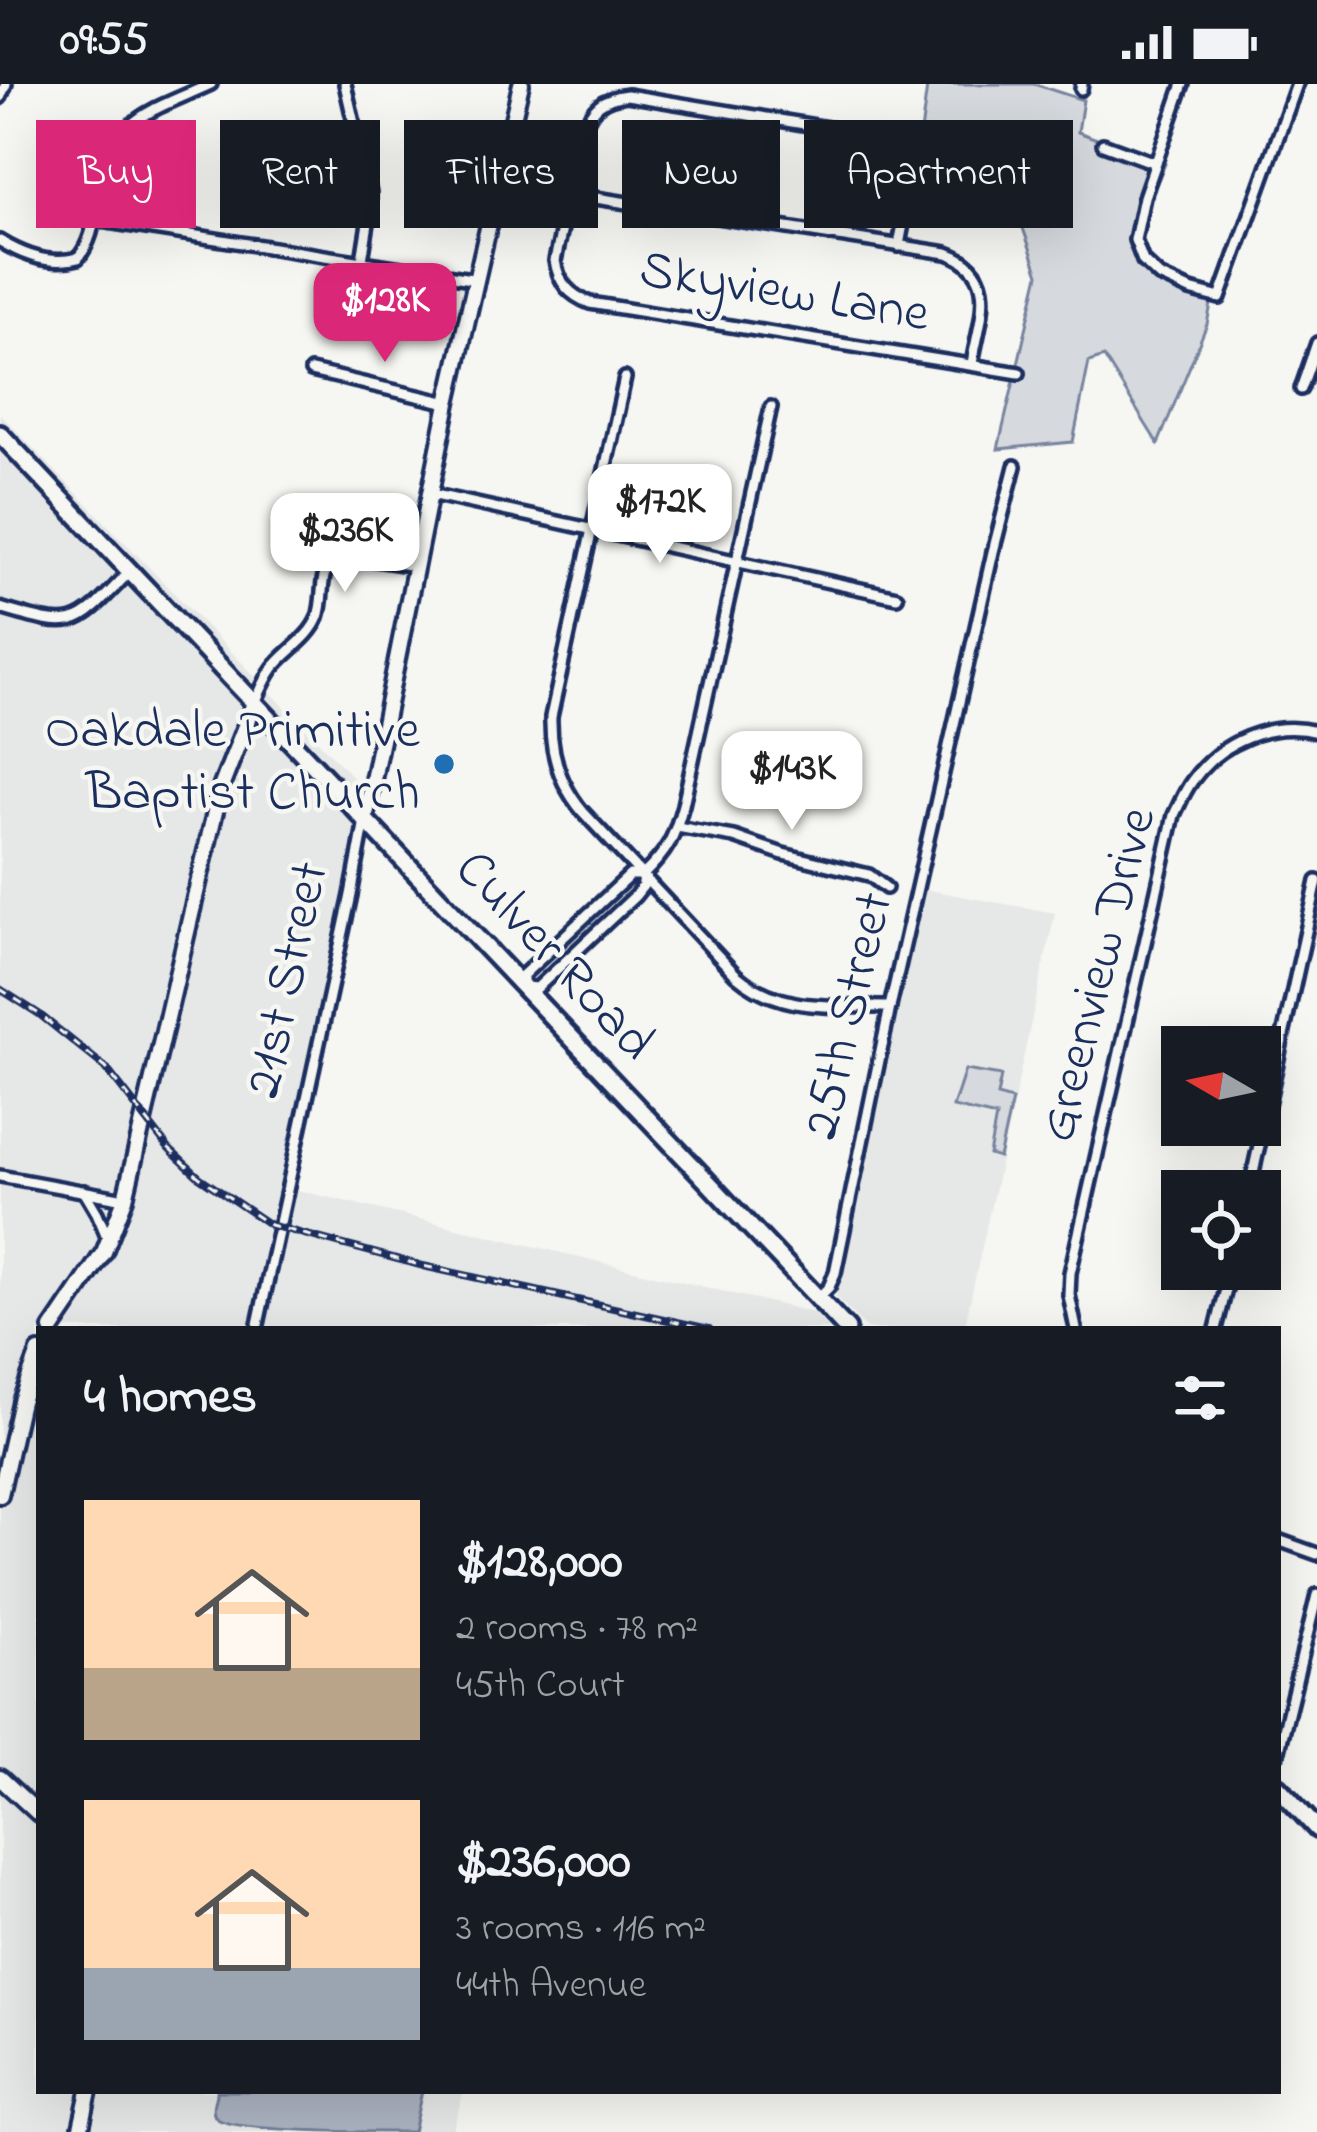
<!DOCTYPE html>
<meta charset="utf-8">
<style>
body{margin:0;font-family:"Indie Flower",sans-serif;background:#242831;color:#f1f3f6;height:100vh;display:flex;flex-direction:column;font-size:45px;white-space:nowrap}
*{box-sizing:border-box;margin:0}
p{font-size:39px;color:#9ea1a6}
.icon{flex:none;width:66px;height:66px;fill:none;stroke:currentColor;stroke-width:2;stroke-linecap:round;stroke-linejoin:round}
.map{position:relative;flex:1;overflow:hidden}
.side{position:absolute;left:36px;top:1242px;width:1245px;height:768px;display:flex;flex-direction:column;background:#171b24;border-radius:0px;box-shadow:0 12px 48px #0002}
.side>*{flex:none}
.banner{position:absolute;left:36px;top:36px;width:1245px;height:108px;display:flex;gap:24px}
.needle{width:78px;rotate:279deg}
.tools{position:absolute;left:1161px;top:942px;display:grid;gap:24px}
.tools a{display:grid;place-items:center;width:120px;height:120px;border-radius:0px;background:#171b24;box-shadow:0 12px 48px #0002;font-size:60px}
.price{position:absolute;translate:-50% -102px;padding:0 27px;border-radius:24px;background:#fff;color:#222;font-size:39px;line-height:78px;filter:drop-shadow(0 3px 6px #0008)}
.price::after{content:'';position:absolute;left:50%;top:72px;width:36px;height:27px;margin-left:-18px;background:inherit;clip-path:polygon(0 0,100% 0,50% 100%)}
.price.current{background:#db2777;color:#fff}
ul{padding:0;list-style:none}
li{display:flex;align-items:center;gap:36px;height:300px;padding:0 48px}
li span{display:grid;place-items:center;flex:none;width:336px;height:240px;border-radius:0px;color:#555}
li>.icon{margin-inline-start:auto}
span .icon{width:144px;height:144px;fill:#fffc;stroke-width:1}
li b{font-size:51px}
h2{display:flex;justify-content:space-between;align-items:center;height:144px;padding:0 48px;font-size:51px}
.chip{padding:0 42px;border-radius:0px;background:#171b24;box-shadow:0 12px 48px #0002;font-size:42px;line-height:108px}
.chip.current{background:#db2777;color:#fff}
.status{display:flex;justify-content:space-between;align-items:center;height:84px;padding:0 60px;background:#171b24;direction:ltr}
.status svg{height:33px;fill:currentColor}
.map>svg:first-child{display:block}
.built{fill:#e6e7e7}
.green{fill:#d6d9dd;stroke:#78849e;stroke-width:3}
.water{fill:#abb2c0;stroke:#717e99;stroke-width:3}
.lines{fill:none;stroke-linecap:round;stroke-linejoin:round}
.street-casing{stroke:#1b2f5e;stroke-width:18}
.secondary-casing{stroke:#1b2f5e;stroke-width:22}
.primary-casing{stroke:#1b2f5e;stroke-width:24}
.street{stroke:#f6f6f2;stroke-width:9}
.secondary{stroke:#f6f6f2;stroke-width:14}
.primary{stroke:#f6f6f2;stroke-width:15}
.rail-casing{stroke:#1b2f5e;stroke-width:8}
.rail{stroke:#f6f6f2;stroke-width:3;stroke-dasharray:9;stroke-linecap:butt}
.poi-dot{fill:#1f6fb2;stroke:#f6f6f2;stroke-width:4.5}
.labels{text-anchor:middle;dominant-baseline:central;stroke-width:9;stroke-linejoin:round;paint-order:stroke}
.street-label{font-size:54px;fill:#1b2f5e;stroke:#f6f6f2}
.poi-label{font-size:54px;fill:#1b2f5e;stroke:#f6f6f2;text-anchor:end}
</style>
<div class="status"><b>09:55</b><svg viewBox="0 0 49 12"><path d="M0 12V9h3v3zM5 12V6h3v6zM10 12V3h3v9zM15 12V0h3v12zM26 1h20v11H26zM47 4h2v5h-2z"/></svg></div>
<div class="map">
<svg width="1317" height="2048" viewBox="0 0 1317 2048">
<rect width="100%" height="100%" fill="#f6f6f2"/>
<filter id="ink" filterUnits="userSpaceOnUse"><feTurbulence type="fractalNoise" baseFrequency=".00833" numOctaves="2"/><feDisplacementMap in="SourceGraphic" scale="24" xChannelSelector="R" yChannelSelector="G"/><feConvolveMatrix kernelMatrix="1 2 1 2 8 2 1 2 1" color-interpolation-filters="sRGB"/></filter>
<g filter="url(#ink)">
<g class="built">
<path d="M 0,330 L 378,719 L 289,1104 L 814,1229 L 829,1245 L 39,1245 L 39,2007 L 464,2007 L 452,2048 L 0,2048 Z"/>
<path d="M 923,805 L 1055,829 L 964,1245 L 867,1245 L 836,1213 Z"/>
</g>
<g class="green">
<path d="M 912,0 L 1034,0 L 1083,16 L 1078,48 L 1165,80 C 1153,110 1123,161 1160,185 C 1175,195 1197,199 1214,205 L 1207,240 L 1158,360 L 1104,273 L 1089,278 L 1073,358 L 998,365 L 1039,190 L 1016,124 L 964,105 L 964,53 L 921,48 L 927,3 Z"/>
<path d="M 965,986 L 1001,992 L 997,1012 L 1012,1016 L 999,1074 L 989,1071 L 996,1033 L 953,1023 Z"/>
</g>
<path class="water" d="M 217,2007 L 422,2007 L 413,2048 C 382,2048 230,2048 216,2034 C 210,2026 215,2016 217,2007 Z"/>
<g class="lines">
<g class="street-casing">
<g id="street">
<path d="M 345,0 L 370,109 L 370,127 L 362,176"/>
<path d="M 1183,0 L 1144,113 L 1135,156 L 1143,177 L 1159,192 L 1190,206 L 1220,214 L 1297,0"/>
<path d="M 1081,5 L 1082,0"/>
<path d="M 0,14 L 6,0"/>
<path d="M 1103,60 L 1155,79"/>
<path d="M 501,89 L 562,101 L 570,110"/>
<path d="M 498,105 L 558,115 L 570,110 L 947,169 C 1002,188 979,236 972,280"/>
<path d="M 95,136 L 478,196"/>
<path d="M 0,157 C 23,171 50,182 78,174 C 93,156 94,134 98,112 C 112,33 145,30 211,0"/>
<path d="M 899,162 C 905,121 926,71 877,52 L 627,11 C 602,14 592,23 583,46 L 555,177 C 559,199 569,211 590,219 L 1019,289"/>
<path d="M 311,287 L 448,319"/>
<path d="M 625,294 L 551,633 C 550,669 560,701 583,728 L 736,891 C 781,930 835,921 890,923"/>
<path d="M 1301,305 L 1317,259"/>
<path d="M 431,410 L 897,513"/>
<path d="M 0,524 C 77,547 75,545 130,487"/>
<path d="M 255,619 C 260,608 265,595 273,584 C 286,567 310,554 318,533 C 327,507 313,474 351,472 L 416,482"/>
<path d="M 677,743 L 734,753 L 783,770 L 869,791 L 886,804"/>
<path d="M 643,791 L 643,802 L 635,812 L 537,904 L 523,903 L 523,891 L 630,791 L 643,791 C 668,767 674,754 683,721 L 771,323"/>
<path d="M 0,1092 L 125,1115"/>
<path d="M 84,1107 L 97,1129 L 108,1155"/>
<path d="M 1249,1107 L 1317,797"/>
<path d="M 818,1214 L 829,1203 L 835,1189 L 890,923 L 993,468 L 1015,382"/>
<path d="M 257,1245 L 351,811 L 365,736"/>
<path d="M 1076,1245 L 1069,1211 L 1070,1189 L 1174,731 C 1180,719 1184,708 1192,697 C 1220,658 1270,636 1317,648"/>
<path d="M 1216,1245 L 1231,1185"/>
<path d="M 1278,1456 L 1317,1470"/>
<path d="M 1278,1670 L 1317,1511"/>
</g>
</g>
<g class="secondary-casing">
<g id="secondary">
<path d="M 365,736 L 448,319 L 521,0"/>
<path d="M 52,1245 L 104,1168 L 125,1115 L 220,706 L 254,619"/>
<path d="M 0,1411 L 21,1317 L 39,1268"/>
<path d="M 0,1694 L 39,1730"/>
<path d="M 80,2048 L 89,2007"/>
</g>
</g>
<g class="primary-casing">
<g id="primary">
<path d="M 0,350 L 847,1245"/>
<path d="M 1278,1703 L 1317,1745"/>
</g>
</g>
<use href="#street" class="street"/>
<use href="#secondary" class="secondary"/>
<use href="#primary" class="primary"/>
<g class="rail-casing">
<path id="rail" d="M 0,905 L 39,930 L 106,984 L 169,1065 L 199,1093 L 270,1141 L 423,1182 L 709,1245"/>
</g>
<use href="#rail" class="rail"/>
</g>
</g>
<circle class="poi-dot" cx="444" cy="680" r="12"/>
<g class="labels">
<g class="street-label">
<text transform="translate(784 210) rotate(9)">Skyview Lane</text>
<text transform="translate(553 873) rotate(47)">Culver Road</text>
<text transform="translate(1100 891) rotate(-76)">Greenview Drive</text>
<text transform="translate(289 896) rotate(-78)">21st Street</text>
<text transform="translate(850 932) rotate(-77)">25th Street</text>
</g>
<g class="poi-label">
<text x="420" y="649">Oakdale Primitive<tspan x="420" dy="62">Baptist Church</tspan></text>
</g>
</g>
</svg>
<div class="tools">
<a><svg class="needle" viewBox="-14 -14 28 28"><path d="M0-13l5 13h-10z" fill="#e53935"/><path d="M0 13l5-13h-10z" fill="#9ea1a6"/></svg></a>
<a><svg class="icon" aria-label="locate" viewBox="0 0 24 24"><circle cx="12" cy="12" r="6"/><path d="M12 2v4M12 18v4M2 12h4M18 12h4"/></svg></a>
</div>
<b class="price current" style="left:385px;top:281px">$128K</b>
<b class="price" style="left:660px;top:482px">$172K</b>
<b class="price" style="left:345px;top:511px">$236K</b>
<b class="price" style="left:792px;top:749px">$143K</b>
<div class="banner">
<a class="chip current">Buy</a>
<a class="chip">Rent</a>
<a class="chip">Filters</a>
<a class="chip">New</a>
<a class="chip">Apartment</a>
</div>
<section class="side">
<h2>4 homes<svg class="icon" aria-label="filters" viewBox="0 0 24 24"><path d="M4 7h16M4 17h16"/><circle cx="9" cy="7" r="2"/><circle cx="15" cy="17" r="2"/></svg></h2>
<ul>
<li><span style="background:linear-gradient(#ffd9b3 70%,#b9a48a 0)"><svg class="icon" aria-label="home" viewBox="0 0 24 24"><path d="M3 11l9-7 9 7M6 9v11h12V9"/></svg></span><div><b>$128,000</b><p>2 rooms · 78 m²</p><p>45th Court</p></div></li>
<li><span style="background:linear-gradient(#ffd9b3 70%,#9aa5b1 0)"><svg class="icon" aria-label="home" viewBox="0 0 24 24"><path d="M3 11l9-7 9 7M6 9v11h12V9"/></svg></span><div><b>$236,000</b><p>3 rooms · 116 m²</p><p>44th Avenue</p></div></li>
</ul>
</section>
</div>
